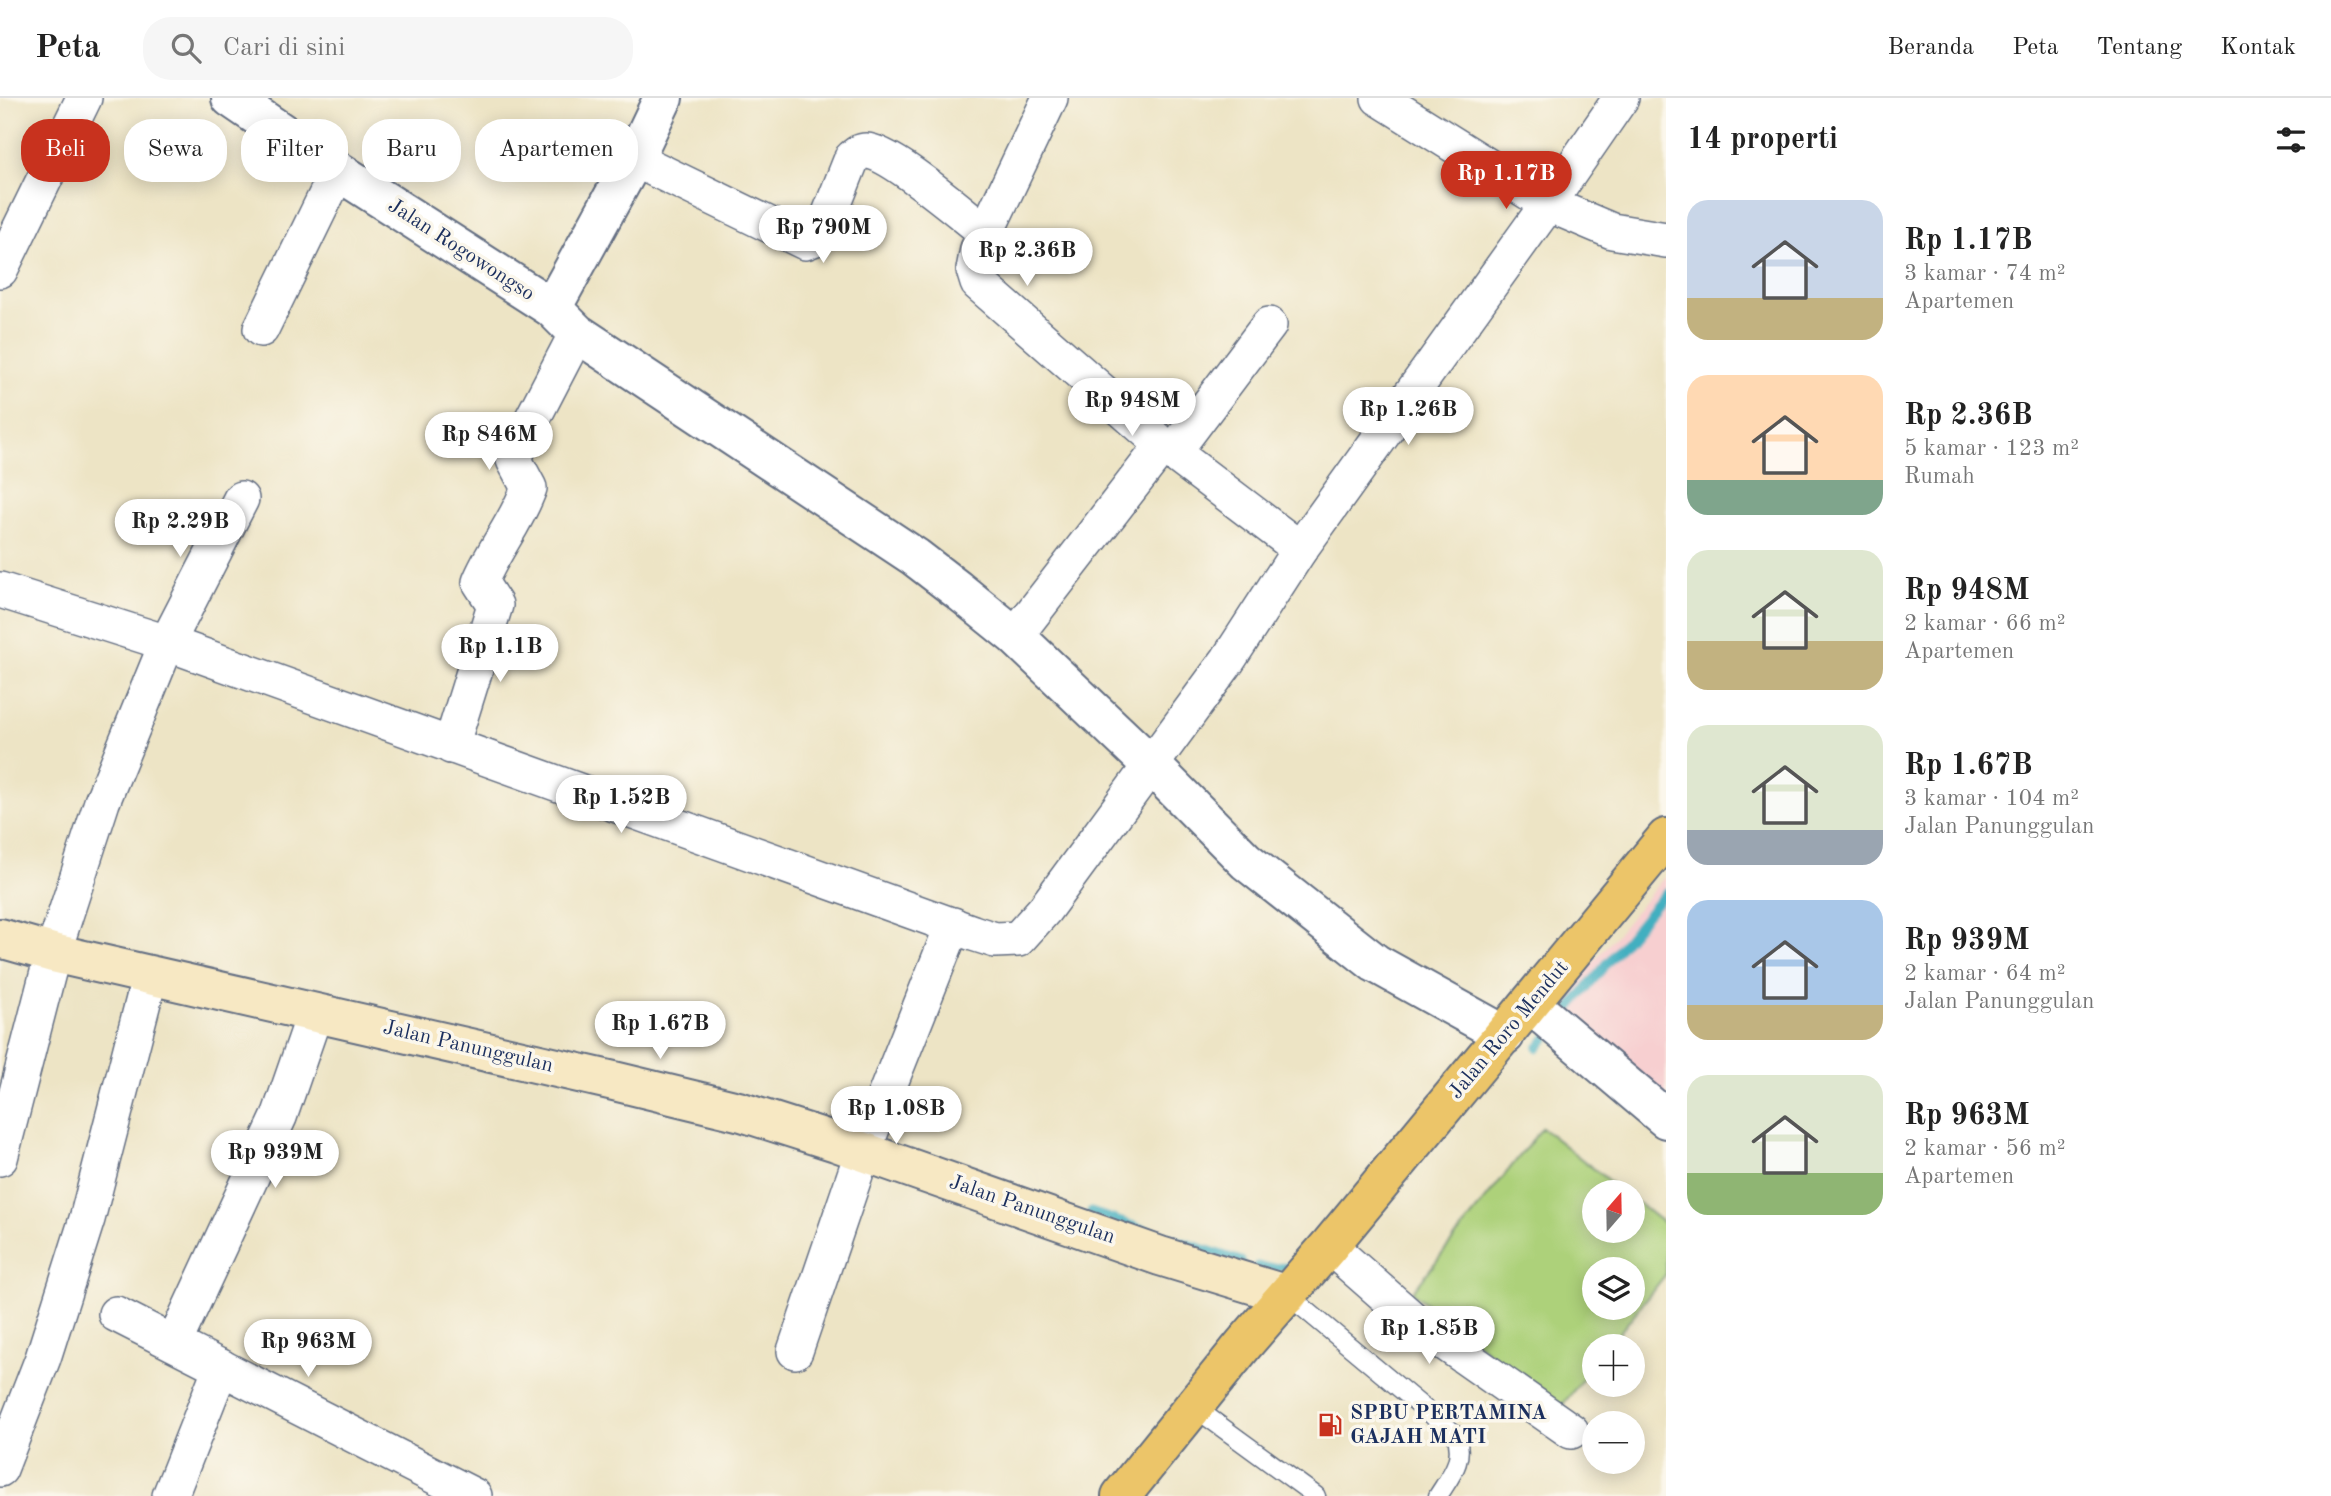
<!DOCTYPE html>
<html lang="id">
<meta charset="utf-8">
<style>
body{margin:0;font-family:"Old Standard TT",serif;background:#f6f6f6;color:#222;height:100vh;display:flex;flex-direction:column;font-size:26px;white-space:nowrap}
*{box-sizing:border-box;margin:0}
p{font-size:23px;color:#767676}
.icon{flex:none;width:38px;height:38px;fill:none;stroke:currentColor;stroke-width:2;stroke-linecap:round;stroke-linejoin:round}
.map{position:relative;flex:1;overflow:hidden}
.drawer{display:flex;flex-direction:column;background:#fff;width:665px}
.drawer>*{flex:none}
.guide{position:absolute;left:21px;top:21px;width:665px;height:63px;display:flex;gap:14px}
.needle{width:46px;rotate:20deg}
.tools{position:absolute;left:1582px;top:1082px;display:grid;gap:14px}
.tools a{display:grid;place-items:center;width:63px;height:63px;border-radius:50%;background:#fff;box-shadow:0 4px 18px #0003;font-size:35px}
.price{position:absolute;translate:-50% -60px;padding:0 16px;border-radius:24px;background:#fff;color:#222;font-size:23px;line-height:46px;filter:drop-shadow(0 2px 4px #0008)}
.price::after{content:'';position:absolute;left:50%;top:42px;width:21px;height:16px;margin-left:-10px;background:inherit;clip-path:polygon(0 0,100% 0,50% 100%)}
.price.on{background:#c8321e;color:#fff}
ul{padding:0;list-style:none}
li{display:flex;align-items:center;gap:21px;height:175px;padding:0 21px}
li span{display:grid;place-items:center;flex:none;width:196px;height:140px;border-radius:21px;color:#555}
li>.icon{margin-inline-start:auto}
span .icon{width:84px;height:84px;fill:#fffc;stroke-width:1}
li b{font-size:30px}
h2{display:flex;justify-content:space-between;align-items:center;height:84px;padding:0 21px;font-size:30px}
.tag{padding:0 24px;border-radius:28px;background:#fff;box-shadow:0 4px 18px #0003;font-size:24px;line-height:63px}
.tag.on{background:#c8321e;color:#fff}
header{display:flex;align-items:center;gap:42px;box-sizing:border-box;height:98px;padding:0 35px;background:#fff;border-bottom:2px solid #e0e0e0}
header strong{font-size:33px}
nav{display:flex;gap:38px;margin-inline-start:auto;font-size:24px}
.search{width:490px;height:63px;background:#f6f6f6;display:flex;align-items:center;gap:18px;box-sizing:border-box;padding:0 24px;border-radius:28px;color:#767676;font-size:26px}
main{display:flex;flex:1;min-height:0}
.map>svg:first-child{display:block}
.built{fill:#f7cfd0}
.green{fill:#add17a;stroke:#64806c;stroke-width:2;fill-rule:evenodd}
.lines{fill:none;stroke-linecap:round;stroke-linejoin:round}
.stream{stroke:#42afc0;stroke-width:9}
.service-casing{stroke:#646e82;stroke-width:21}
.minor-casing{stroke:#646e82;stroke-width:38}
.tertiary-casing{stroke:#646e82;stroke-width:42}
.secondary-casing{stroke:#646e82;stroke-width:42}
.primary-casing{stroke:#646e82;stroke-width:42}
.service{stroke:#fff;stroke-width:18}
.minor{stroke:#fff;stroke-width:35}
.tertiary{stroke:#fff;stroke-width:38}
.secondary{stroke:#f7e8c3;stroke-width:38}
.primary{stroke:#ecc569;stroke-width:38}
.labels{text-anchor:middle;dominant-baseline:central;stroke-width:7;stroke-linejoin:round;paint-order:stroke}
.street-label{font-size:21px;fill:#1b2f5e;stroke:#fbf7ec}
.poi-label{font-size:21px;font-weight:bold;fill:#1b2f5e;stroke:#fbf7ec;text-anchor:start}
</style>
<header>
<strong>Peta</strong>
<div class="search"><svg class="icon" aria-label="search" viewBox="0 0 24 24"><circle cx="10" cy="10" r="6"/><path d="M15 15l6 6"/></svg>Cari di sini</div>
<nav><a>Beranda</a><a>Peta</a><a>Tentang</a><a>Kontak</a></nav>
</header>
<main>
<div class="map">
<svg width="1666" height="1398" viewBox="0 0 1666 1398">
<rect width="100%" height="100%" fill="#fbf7ec"/>
<filter id="ink" filterUnits="userSpaceOnUse"><feTurbulence type="fractalNoise" baseFrequency=".0143" numOctaves="2"/><feDisplacementMap in="SourceGraphic" scale="14" xChannelSelector="R" yChannelSelector="G"/><feConvolveMatrix kernelMatrix="1 2 1 2 8 2 1 2 1" color-interpolation-filters="sRGB"/></filter>
<filter id="wash" filterUnits="userSpaceOnUse"><feTurbulence type="fractalNoise" baseFrequency=".00686" numOctaves="4" result="noise"/><feDisplacementMap in="SourceGraphic" scale="28" xChannelSelector="R" yChannelSelector="G"/><feGaussianBlur stdDeviation="1.57" result="paint"/><feColorMatrix in="noise" values="0 0 0 0 0 0 0 0 0 0 0 0 0 0 0 0 0 1.4 0 .05"/><feComposite in="paint" operator="in"/></filter>
<g filter="url(#wash)">
<rect width="100%" height="100%" fill="#ede4c5"/>
<path class="built" d="M 1666,777 L 1666,1021 L 1547,920 Z"/>
<path class="green" d="M 1542,1030 L 1623,1094 L 1594,1094 L 1594,1132 L 1633,1132 L 1633,1101 L 1666,1127 L 1666,1176 L 1609,1248 L 1594,1248 L 1594,1266 L 1560,1310 L 1412,1194 ZM 1594,1171 L 1633,1171 L 1633,1209 L 1594,1209 Z"/>
<g class="lines">
<g class="stream">
<path d="M 1561,921 L 1666,794"/>
<path d="M 1538,950 L 1550,935"/>
<path d="M 1091,1114 L 1241,1163"/>
<path d="M 1258,1168 L 1264,1170 L 1289,1169 L 1294,1165"/>
</g>
</g>
</g>
<g filter="url(#ink)">
<g class="lines">
<g class="service-casing">
<g id="service">
<path d="M 1288,1197 L 1456,1337 C 1465,1362 1451,1377 1438,1398"/>
<path d="M 1194,1309 L 1316,1398"/>
</g>
</g>
<g class="minor-casing">
<g id="minor">
<path d="M 1050,0 L 978,151 L 974,172 L 978,185 L 1163,347"/>
<path d="M 1379,0 L 1548,106 L 1612,133 L 1666,142"/>
<path d="M 634,61 L 805,144 L 815,140 L 823,133 L 852,60 C 857,56 860,53 866,53 C 892,54 964,118 987,135"/>
<path d="M 0,172 L 84,0"/>
<path d="M 261,231 L 338,73"/>
<path d="M 1174,353 L 1269,227"/>
<path d="M 0,492 L 167,545 L 973,835 L 995,842 L 1018,841 L 1045,811 L 1228,562 L 1300,451 L 1548,106 L 1621,0"/>
<path d="M 1015,538 L 1163,347 L 1300,451"/>
<path d="M 451,648 L 495,507 L 480,484 C 493,452 517,424 529,390 L 514,362 L 521,343 L 577,235"/>
<path d="M 0,1060 L 53,855 L 102,704 L 167,545 L 241,401"/>
<path d="M 1329,1148 L 1418,1226 L 1571,1333"/>
<path d="M 116,1216 L 474,1398"/>
<path d="M 174,1245 L 279,1019 L 315,915"/>
<path d="M 795,1253 L 863,1053 L 953,827"/>
<path d="M 0,1371 L 43,1260 L 87,1121 L 150,877"/>
<path d="M 170,1398 L 221,1269"/>
</g>
</g>
<g class="tertiary-casing">
<g id="tertiary">
<path d="M 231,0 L 338,73 L 552,210 L 577,235 L 915,459 L 958,492 L 1015,538 L 1150,666 L 1246,763 L 1375,865 L 1505,937"/>
<path d="M 552,210 L 634,61 L 663,0"/>
<path d="M 1530,906 L 1666,1021"/>
</g>
</g>
<g class="secondary-casing">
<path id="secondary" d="M 0,840 L 53,855 L 614,983 L 742,1014 L 836,1044 L 1160,1158 L 1288,1197"/>
</g>
<g class="primary-casing">
<path id="primary" d="M 1121,1398 L 1244,1246 L 1329,1148 L 1666,740"/>
</g>
<use href="#service" class="service"/>
<use href="#minor" class="minor"/>
<use href="#tertiary" class="tertiary"/>
<use href="#secondary" class="secondary"/>
<use href="#primary" class="primary"/>
</g>
</g>
<defs>
<g id="fuel-bare" transform="scale(1.89)"><path d="M-5.5-6h7V0h2V4h1.3V-2.5L3-4.5l.8-.8L6-3V5H2.5V1h-1V6h-7ZM-4.2-4.7v3.2H.2V-4.7Z" fill="#c8321e" stroke="#fbf7ec" stroke-width="2.5" paint-order="stroke"/></g>
</defs>
<g fill-rule="evenodd">
<use href="#fuel-bare" x="1330" y="1327"/>
</g>
<g class="labels">
<g class="street-label">
<text transform="translate(461 152) rotate(33)">Jalan Rogowongso</text>
<text transform="translate(1509 932) rotate(-50)">Jalan Roro Mendut</text>
<text transform="translate(468 949) rotate(13)">Jalan Panunggulan</text>
<text transform="translate(1032 1112) rotate(19)">Jalan Panunggulan</text>
</g>
<g class="poi-label">
<text x="1350" y="1315">SPBU PERTAMINA<tspan x="1350" dy="24">GAJAH MATI</tspan></text>
</g>
</g>
</svg>
<div class="tools">
<a><svg class="needle" viewBox="-14 -14 28 28"><path d="M0-13l5 13h-10z" fill="#e53935"/><path d="M0 13l5-13h-10z" fill="#767676"/></svg></a>
<a><svg class="icon" aria-label="layers" viewBox="0 0 24 24"><path d="M12 4l9 5-9 5-9-5zM3 14l9 5 9-5"/></svg></a>
<a>+</a>
<a>−</a>
</div>
<b class="price on" style="left:1506px;top:113px">Rp 1.17B</b>
<b class="price" style="left:823px;top:167px">Rp 790M</b>
<b class="price" style="left:1027px;top:190px">Rp 2.36B</b>
<b class="price" style="left:1132px;top:340px">Rp 948M</b>
<b class="price" style="left:1408px;top:349px">Rp 1.26B</b>
<b class="price" style="left:489px;top:374px">Rp 846M</b>
<b class="price" style="left:180px;top:461px">Rp 2.29B</b>
<b class="price" style="left:500px;top:586px">Rp 1.1B</b>
<b class="price" style="left:621px;top:737px">Rp 1.52B</b>
<b class="price" style="left:660px;top:963px">Rp 1.67B</b>
<b class="price" style="left:896px;top:1048px">Rp 1.08B</b>
<b class="price" style="left:275px;top:1092px">Rp 939M</b>
<b class="price" style="left:1429px;top:1268px">Rp 1.85B</b>
<b class="price" style="left:308px;top:1281px">Rp 963M</b>
<div class="guide">
<a class="tag on">Beli</a>
<a class="tag">Sewa</a>
<a class="tag">Filter</a>
<a class="tag">Baru</a>
<a class="tag">Apartemen</a>
</div>
</div>
<section class="drawer">
<h2>14 properti<svg class="icon" aria-label="filters" viewBox="0 0 24 24"><path d="M4 7h16M4 17h16"/><circle cx="9" cy="7" r="2"/><circle cx="15" cy="17" r="2"/></svg></h2>
<ul>
<li><span style="background:linear-gradient(#c9d6e8 70%,#c2b280 0)"><svg class="icon" aria-label="home" viewBox="0 0 24 24"><path d="M3 11l9-7 9 7M6 9v11h12V9"/></svg></span><div><b>Rp 1.17B</b><p>3 kamar · 74 m²</p><p>Apartemen</p></div></li>
<li><span style="background:linear-gradient(#ffd9b3 75%,#7fa58c 0)"><svg class="icon" aria-label="home" viewBox="0 0 24 24"><path d="M3 11l9-7 9 7M6 9v11h12V9"/></svg></span><div><b>Rp 2.36B</b><p>5 kamar · 123 m²</p><p>Rumah</p></div></li>
<li><span style="background:linear-gradient(#dfe7d0 65%,#c2b280 0)"><svg class="icon" aria-label="home" viewBox="0 0 24 24"><path d="M3 11l9-7 9 7M6 9v11h12V9"/></svg></span><div><b>Rp 948M</b><p>2 kamar · 66 m²</p><p>Apartemen</p></div></li>
<li><span style="background:linear-gradient(#dfe7d0 75%,#9aa5b1 0)"><svg class="icon" aria-label="home" viewBox="0 0 24 24"><path d="M3 11l9-7 9 7M6 9v11h12V9"/></svg></span><div><b>Rp 1.67B</b><p>3 kamar · 104 m²</p><p>Jalan Panunggulan</p></div></li>
<li><span style="background:linear-gradient(#a9c7e8 75%,#c2b280 0)"><svg class="icon" aria-label="home" viewBox="0 0 24 24"><path d="M3 11l9-7 9 7M6 9v11h12V9"/></svg></span><div><b>Rp 939M</b><p>2 kamar · 64 m²</p><p>Jalan Panunggulan</p></div></li>
<li><span style="background:linear-gradient(#dfe7d0 70%,#8fb573 0)"><svg class="icon" aria-label="home" viewBox="0 0 24 24"><path d="M3 11l9-7 9 7M6 9v11h12V9"/></svg></span><div><b>Rp 963M</b><p>2 kamar · 56 m²</p><p>Apartemen</p></div></li>
</ul>
</section>
</main>
